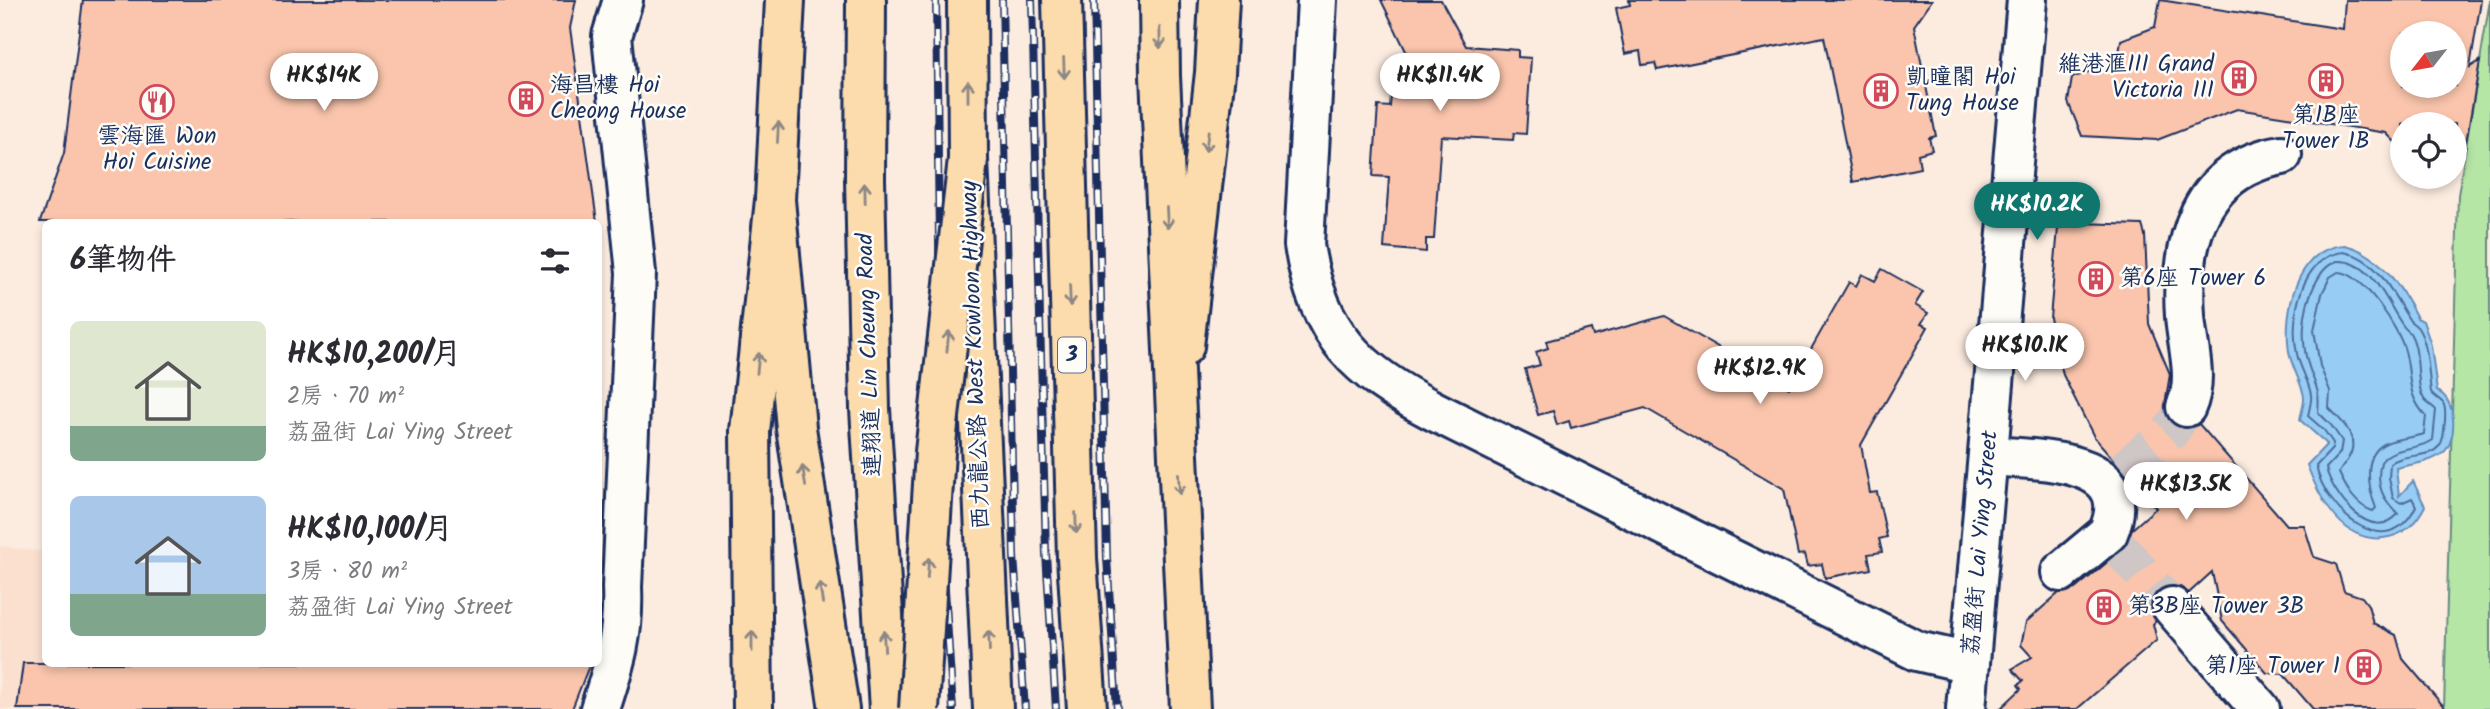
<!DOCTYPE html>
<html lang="zh-TW">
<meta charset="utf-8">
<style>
body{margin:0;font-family:Kalam,"LXGW WenKai TC",sans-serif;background:#f7f7f7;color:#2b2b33;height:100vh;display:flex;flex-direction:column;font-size:26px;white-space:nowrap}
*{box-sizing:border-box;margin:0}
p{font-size:23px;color:#7c7c81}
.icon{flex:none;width:38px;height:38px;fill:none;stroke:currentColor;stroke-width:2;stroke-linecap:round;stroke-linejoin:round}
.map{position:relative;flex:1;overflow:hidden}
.drawer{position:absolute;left:42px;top:219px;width:560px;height:448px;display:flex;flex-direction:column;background:#fff;border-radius:10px;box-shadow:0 4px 10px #0003}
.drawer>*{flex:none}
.needle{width:46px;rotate:239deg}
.fabs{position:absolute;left:2390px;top:21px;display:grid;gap:14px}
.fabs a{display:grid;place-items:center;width:77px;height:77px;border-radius:50%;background:#fff;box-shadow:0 4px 10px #0003;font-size:35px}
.price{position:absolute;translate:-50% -60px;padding:0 16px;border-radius:24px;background:#fff;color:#222;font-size:23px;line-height:46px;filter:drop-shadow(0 2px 4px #0008)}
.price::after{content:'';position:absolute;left:50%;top:42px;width:21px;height:16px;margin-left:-10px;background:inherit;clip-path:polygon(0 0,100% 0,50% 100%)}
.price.selected{background:#0f766e;color:#fff}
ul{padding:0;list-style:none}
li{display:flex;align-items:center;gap:21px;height:175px;padding:0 28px}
li span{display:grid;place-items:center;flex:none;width:196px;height:140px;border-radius:10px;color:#555}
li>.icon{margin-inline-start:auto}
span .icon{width:84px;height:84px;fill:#fffc;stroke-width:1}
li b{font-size:30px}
h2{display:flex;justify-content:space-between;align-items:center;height:84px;padding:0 28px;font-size:30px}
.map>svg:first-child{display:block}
.built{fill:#fbe0d0}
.green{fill:#b5e6a5;stroke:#688a82;stroke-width:2}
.water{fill:#97ccf5;stroke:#658db9;stroke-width:2}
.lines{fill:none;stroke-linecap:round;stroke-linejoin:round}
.shore{stroke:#4d6e9a;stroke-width:2}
.building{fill:#fac5ac;stroke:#1b2f5e;stroke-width:2;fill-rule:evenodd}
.minor-tunnel{stroke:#cfc6c6;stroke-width:38;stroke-dasharray:38 19;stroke-linecap:butt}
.minor-casing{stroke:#1b2f5e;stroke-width:44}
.major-casing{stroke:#1b2f5e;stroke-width:44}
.highway-casing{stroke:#1b2f5e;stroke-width:44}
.minor{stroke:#fdfcf7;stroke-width:38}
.major{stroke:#fcdcac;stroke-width:38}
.highway{stroke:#fcdcac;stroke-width:38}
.rail-casing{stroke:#1b2f5e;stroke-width:8}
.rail{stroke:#fdfcf7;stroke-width:5;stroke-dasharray:16;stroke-linecap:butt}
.highway-bridge-casing{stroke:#1b2f5e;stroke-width:44;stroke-linecap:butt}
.highway-bridge{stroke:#fcdcac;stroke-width:38}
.oneway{stroke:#8c8685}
.labels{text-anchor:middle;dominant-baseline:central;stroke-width:5;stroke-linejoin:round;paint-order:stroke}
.shield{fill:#fdfcf7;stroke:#5f6c8c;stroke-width:2}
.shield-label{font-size:21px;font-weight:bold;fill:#1b2f5e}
.poi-label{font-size:23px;fill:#1b2f5e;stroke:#fdfcf7;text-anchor:start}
.street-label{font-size:23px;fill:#1b2f5e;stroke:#fdfcf7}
</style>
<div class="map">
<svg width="2490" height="709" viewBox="0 0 2490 709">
<rect width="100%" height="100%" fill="#fcece0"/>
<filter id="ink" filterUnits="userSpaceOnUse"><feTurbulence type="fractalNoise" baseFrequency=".0143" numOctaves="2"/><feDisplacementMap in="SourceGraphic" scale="14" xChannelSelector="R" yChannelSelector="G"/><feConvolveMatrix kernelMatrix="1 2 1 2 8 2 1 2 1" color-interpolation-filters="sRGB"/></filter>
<g filter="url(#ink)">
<path class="built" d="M 0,546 L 45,552 L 46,663 L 140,709 L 0,709 Z"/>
<path class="green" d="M 2490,0 L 2490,709 L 2444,709 L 2458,195 Z"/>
<path class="water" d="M 2345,245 C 2380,253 2402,288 2417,318 L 2423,321 L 2431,345 L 2437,391 C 2457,399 2458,440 2443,453 C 2430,463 2411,464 2396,468 L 2399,496 L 2413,481 L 2425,506 C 2417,521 2407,533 2389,537 C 2345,547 2320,500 2307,465 L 2327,444 L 2300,420 C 2301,413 2304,405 2304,398 C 2304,387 2291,366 2289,352 C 2283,312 2296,248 2345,245 Z"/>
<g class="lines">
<g class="shore">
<path d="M 2344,252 C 2380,259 2392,294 2410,321 C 2412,323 2416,325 2418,328 C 2429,345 2428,373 2431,392 C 2434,397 2439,398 2443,403 C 2447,410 2445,422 2444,430 C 2443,465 2407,449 2390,464 L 2389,478 L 2393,498 L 2401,503 L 2412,498 L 2416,506 C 2387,566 2325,510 2316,466 L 2332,449 L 2333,443 L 2324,430 L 2308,416 C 2309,410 2312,401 2311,395 C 2309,381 2300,368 2297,354 C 2289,319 2301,255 2344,252 Z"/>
<path d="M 2337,261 C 2373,259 2387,304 2404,327 C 2407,331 2409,330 2411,335 C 2421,353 2415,385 2424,399 C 2427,404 2433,406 2436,410 L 2433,440 C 2418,451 2393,445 2381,462 C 2375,486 2383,499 2398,514 C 2371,545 2332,494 2326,468 L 2340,453 L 2342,441 L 2331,425 L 2318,412 C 2320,392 2317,389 2310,370 C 2300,343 2302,310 2315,284 C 2321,273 2325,266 2337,261 Z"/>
<path d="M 2338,272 C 2362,271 2400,330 2405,351 C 2412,377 2406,395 2426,416 L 2424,434 C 2412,438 2398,438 2386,443 C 2362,454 2368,488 2376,508 L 2373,511 C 2356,506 2346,488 2339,473 C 2341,468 2345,464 2348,459 C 2361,438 2343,422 2329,408 L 2330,391 L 2320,366 L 2314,330 L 2322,294 L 2330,277 Z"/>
</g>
</g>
<g class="building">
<path d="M 83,0 L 576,0 L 570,28 L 597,222 L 40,222 L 64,153 Z"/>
<path d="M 1381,0 L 1441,0 L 1466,46 L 1518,50 L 1518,57 L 1531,58 L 1526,134 L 1514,133 L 1513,140 L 1441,136 L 1434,239 L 1426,239 L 1426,252 L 1384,248 L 1389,177 L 1373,176 L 1378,106 L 1390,107 L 1392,83 L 1423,86 Z"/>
<path d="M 1629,0 L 1932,0 L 1914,26 L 1936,136 L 1929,138 L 1932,150 L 1918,154 L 1920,168 L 1853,182 L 1824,37 L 1657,70 L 1655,63 L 1642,65 L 1640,51 L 1625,54 L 1616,8 L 1630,5 Z"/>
<path d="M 2160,0 L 2343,29 L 2345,0 L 2481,0 L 2470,67 L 2480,61 L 2464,154 L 2455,153 L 2455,124 L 2403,124 L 2403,150 L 2386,133 L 2237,109 L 2157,140 L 2082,136 L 2068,102 L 2072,78 L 2118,61 L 2121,40 L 2155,27 ZM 2403,33 L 2455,33 L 2455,86 L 2403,86 Z"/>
<path d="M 2080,223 L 2142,225 L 2145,235 L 2149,324 L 2170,374 L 2164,411 L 2169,421 L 2180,428 L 2190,429 L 2199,424 L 2287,525 L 2304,525 L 2314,557 L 2336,564 L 2344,591 L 2362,597 L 2368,605 L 2373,623 L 2396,635 L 2403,659 L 2446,709 L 2313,709 L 2283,674 L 2267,673 L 2222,621 L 2212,572 L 2189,593 L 2180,587 L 2169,585 L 2157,591 L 2151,600 L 2150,610 L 2156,621 L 2153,624 L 2157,640 L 2077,709 L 2000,709 L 2021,689 L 2018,685 L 2023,681 L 2012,669 L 2032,657 L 2021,645 L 2026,622 L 2059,593 L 2075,589 L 2122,550 L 2131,530 L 2156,508 L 2094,437 L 2063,375 L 2050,318 L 2058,228 Z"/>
<path d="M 1882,269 L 1923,292 L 1915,305 L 1928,313 L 1921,324 L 1928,327 L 1861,445 L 1870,493 L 1877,492 L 1887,537 L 1879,539 L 1882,552 L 1868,554 L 1871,569 L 1825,578 L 1822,564 L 1808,566 L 1805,554 L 1798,555 L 1784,489 L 1645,408 L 1571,428 L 1569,421 L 1557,425 L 1553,411 L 1538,415 L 1525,369 L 1540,365 L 1536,352 L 1548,348 L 1546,341 L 1591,329 L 1593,336 L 1664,316 L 1789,388 L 1849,282 L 1856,286 L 1862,274 L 1875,281 Z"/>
<path d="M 23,663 L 590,663 L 572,709 L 17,709 Z"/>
</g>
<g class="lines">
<g class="minor-tunnel">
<path d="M 2123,470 L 2171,431 L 2186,407"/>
<path d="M 2116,544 L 2172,607"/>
</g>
<g class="minor-casing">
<g id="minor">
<path d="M 1317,0 L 1304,245 C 1318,335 1357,371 1434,411 L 1917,651 L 1970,663"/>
<path d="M 2186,407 C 2199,378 2187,346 2185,316 C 2180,241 2199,169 2282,155"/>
<path d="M 1989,456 C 2034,460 2141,456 2108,533 L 2061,572"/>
<path d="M 2172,607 L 2260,709"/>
<path d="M 600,709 C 615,663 624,636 622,587 L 636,273 L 612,36 L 623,0"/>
<path d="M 1966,709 L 2027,0"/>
</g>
</g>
<g class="major-casing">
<g id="major">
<path d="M 1184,346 L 1215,73 L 1219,0"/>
<path d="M 753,709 L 750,431 L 775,200 L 785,0"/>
</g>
</g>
<g class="highway-casing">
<g id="highway">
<path d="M 866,0 L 865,179 L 870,409 L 889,709"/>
<path d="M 967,0 L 968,159 L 993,709"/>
<path d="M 1062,0 L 1077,558 L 1087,709"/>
<path d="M 1159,0 L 1160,76 L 1190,709"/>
<path d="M 775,200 L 796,428 L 839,709"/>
</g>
</g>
<use href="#minor" class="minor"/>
<use href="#major" class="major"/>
<use href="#highway" class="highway"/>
<g class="rail-casing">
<g id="rail">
<path d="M 936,0 L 943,560 L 953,709"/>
<path d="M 1002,0 L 1014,556 L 1025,709"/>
<path d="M 1032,0 L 1046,554 L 1056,709"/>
<path d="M 1094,0 L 1107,558 L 1117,709"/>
</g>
</g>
<use href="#rail" class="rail"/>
<g class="highway-bridge-casing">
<path id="highway-bridge" d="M 919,709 L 935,452 L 968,159"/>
</g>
<use href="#highway-bridge" class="highway-bridge"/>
</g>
<defs><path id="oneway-shaft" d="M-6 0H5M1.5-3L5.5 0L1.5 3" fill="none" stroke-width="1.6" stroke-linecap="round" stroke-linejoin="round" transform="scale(1.75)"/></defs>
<g class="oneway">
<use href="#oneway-shaft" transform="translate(1160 38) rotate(89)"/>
<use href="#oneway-shaft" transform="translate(1064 68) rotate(88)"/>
<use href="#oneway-shaft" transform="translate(968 91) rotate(-90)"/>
<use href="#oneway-shaft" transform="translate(778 132) rotate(-87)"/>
<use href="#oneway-shaft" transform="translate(1207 141) rotate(97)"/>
<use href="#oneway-shaft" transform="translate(865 193) rotate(-91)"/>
<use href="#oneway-shaft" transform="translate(1167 218) rotate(87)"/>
<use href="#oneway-shaft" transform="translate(1070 296) rotate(88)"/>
<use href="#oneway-shaft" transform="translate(948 341) rotate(-84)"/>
<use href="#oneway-shaft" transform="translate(758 363) rotate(-84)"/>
<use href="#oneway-shaft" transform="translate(804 476) rotate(-99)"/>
<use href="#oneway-shaft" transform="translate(1179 484) rotate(87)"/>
<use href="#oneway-shaft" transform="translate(1076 523) rotate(88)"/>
<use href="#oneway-shaft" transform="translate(928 568) rotate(-86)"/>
<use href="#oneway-shaft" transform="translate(821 593) rotate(-99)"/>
<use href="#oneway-shaft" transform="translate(752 641) rotate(-90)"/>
<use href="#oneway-shaft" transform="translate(884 641) rotate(-94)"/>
<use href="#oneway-shaft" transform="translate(989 641) rotate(-93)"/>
</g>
</g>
<defs>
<g id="building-ring" transform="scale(1.75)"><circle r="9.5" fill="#fdfcf7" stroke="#d1495b" stroke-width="1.5"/><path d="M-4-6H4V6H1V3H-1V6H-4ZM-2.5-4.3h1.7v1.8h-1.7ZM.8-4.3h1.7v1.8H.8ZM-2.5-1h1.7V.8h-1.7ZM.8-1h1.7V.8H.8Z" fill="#d1495b"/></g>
<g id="restaurant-ring" transform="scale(1.75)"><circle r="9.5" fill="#fdfcf7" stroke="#d1495b" stroke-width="1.5"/><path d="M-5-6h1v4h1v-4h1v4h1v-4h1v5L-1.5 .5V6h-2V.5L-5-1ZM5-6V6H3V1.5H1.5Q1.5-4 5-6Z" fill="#d1495b"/></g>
</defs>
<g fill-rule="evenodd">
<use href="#building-ring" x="2239" y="78"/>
<use href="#building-ring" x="2326" y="81"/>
<use href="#building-ring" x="1881" y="91"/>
<use href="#building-ring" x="526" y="99"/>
<use href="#restaurant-ring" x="157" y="102"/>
<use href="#building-ring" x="2096" y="279"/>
<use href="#building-ring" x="2104" y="607"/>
<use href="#building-ring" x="2364" y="667"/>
</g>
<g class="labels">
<rect class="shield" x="1058" y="337.5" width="28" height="35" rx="5"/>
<g class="shield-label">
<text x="1072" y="355">3</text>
</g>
<g class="poi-label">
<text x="2214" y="65" text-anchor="end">維港滙III Grand<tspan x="2214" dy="26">Victoria III</tspan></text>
<text x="1906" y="78">凱曈閣 Hoi<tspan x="1906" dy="26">Tung House</tspan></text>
<text x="550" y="86">海昌樓 Hoi<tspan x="550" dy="26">Cheong House</tspan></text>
<text x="2326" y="116" text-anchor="middle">第1B座<tspan x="2326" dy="26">Tower 1B</tspan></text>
<text x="157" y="137" text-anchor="middle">雲海匯 Won<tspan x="157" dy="26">Hoi Cuisine</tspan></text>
<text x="2120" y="279">第6座 Tower 6</text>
<text x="2128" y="607">第3B座 Tower 3B</text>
<text x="2340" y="667" text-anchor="end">第1座 Tower 1</text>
</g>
<g class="street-label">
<text transform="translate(870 355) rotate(-92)">連翔道 Lin Cheung Road</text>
<text transform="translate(976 355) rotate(-92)">西九龍公路 West Kowloon Highway</text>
<text transform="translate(1981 543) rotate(-85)">荔盈街 Lai Ying Street</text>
</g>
</g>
</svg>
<div class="fabs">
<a><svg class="needle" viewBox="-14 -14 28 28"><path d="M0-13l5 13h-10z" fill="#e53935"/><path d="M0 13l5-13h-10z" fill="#7c7c81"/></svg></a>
<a><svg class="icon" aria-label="locate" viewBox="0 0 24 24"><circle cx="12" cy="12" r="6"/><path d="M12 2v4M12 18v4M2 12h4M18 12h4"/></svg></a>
</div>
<b class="price" style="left:324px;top:113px">HK$14K</b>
<b class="price" style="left:1440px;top:113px">HK$11.4K</b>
<b class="price selected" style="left:2037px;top:242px">HK$10.2K</b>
<b class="price" style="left:2025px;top:383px">HK$10.1K</b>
<b class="price" style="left:1760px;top:406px">HK$12.9K</b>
<b class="price" style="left:2186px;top:522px">HK$13.5K</b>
<section class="drawer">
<h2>6筆物件<svg class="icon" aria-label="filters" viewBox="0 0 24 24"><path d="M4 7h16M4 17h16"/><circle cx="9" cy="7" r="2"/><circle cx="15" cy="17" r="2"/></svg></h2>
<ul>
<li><span style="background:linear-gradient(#dfe7d0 75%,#7fa58c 0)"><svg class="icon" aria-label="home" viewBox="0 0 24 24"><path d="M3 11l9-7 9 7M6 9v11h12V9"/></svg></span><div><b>HK$10,200/月</b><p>2房 · 70 m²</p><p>荔盈街 Lai Ying Street</p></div></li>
<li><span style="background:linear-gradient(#a9c7e8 70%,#7fa58c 0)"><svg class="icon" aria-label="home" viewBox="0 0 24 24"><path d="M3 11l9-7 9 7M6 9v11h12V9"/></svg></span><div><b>HK$10,100/月</b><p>3房 · 80 m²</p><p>荔盈街 Lai Ying Street</p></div></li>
</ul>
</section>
</div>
